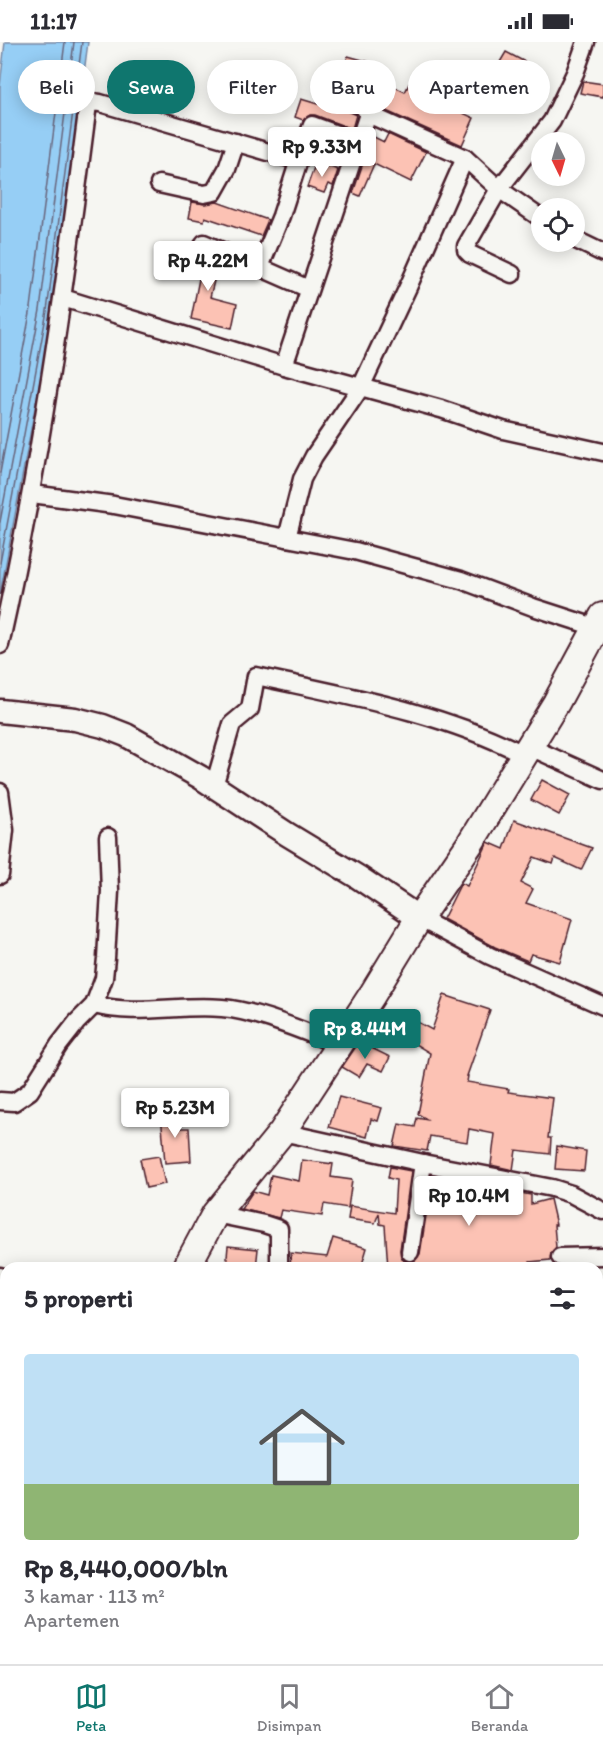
<!DOCTYPE html>
<html lang="id">
<meta charset="utf-8">
<style>
body{margin:0;font-family:Itim,sans-serif;background:#f2f2f3;color:#2b2b33;height:100vh;display:flex;flex-direction:column;font-size:22px;white-space:nowrap}
*{box-sizing:border-box;margin:0}
p{font-size:20px;color:#7c7c81}
.icon{flex:none;width:33px;height:33px;fill:none;stroke:currentColor;stroke-width:2;stroke-linecap:round;stroke-linejoin:round}
.map{position:relative;flex:1;overflow:hidden}
.sheet{position:absolute;left:0px;top:1220px;width:603px;height:404px;display:flex;flex-direction:column;background:#fff;border-radius:18px 18px 0 0;box-shadow:0 3px 15px #0003}
.sheet>*{flex:none}
.top-card{position:absolute;left:18px;top:18px;width:567px;height:54px;display:flex;gap:12px}
.needle{width:39px;rotate:175deg}
.controls{position:absolute;left:531px;top:90px;display:grid;gap:12px}
.controls a{display:grid;place-items:center;width:54px;height:54px;border-radius:50%;background:#fff;box-shadow:0 3px 15px #0003;font-size:30px}
.price{position:absolute;translate:-50% -51px;padding:0 14px;border-radius:6px;background:#fff;color:#222;font-size:20px;line-height:39px;filter:drop-shadow(0 2px 3px #0008)}
.price::after{content:'';position:absolute;left:50%;top:36px;width:18px;height:14px;margin-left:-9px;background:inherit;clip-path:polygon(0 0,100% 0,50% 100%)}
.price.on{background:#0f766e;color:#fff}
ul{padding:0;list-style:none}
li{display:grid;align-content:center;gap:12px;height:318px;padding:0 24px}
li+li{border-top:2px solid #e1e1e2}
li span{display:grid;place-items:center;height:186px;border-radius:6px;color:#555}
li>.icon{margin-inline-start:auto}
span .icon{width:108px;height:108px;fill:#fffc;stroke-width:1}
li b{font-size:26px}
h2{display:flex;justify-content:space-between;align-items:center;height:72px;padding:0 24px;font-size:26px}
.pill{padding:0 21px;border-radius:27px;background:#fff;box-shadow:0 3px 15px #0003;font-size:21px;line-height:54px}
.pill.on{background:#0f766e;color:#fff}
.status{display:flex;justify-content:space-between;align-items:center;height:42px;padding:0 30px;background:#fff;direction:ltr}
.status svg{height:16px;fill:currentColor}
.tab-bar{display:flex;justify-content:space-around;align-items:center;height:84px;border-top:2px solid #e1e1e2;background:#fff;font-size:16px;color:#7c7c81}
.tab-bar a{display:grid;justify-items:center;gap:3px}
.tab-bar .on{color:#0f766e}
.map>svg:first-child{display:block}
.water{fill:#96cef5;stroke:#7888a4;stroke-width:1.5}
.lines{fill:none;stroke-linecap:round;stroke-linejoin:round}
.shore{stroke:#68657c;stroke-width:1.5}
.building{fill:#fcc2b4;stroke:#4a1f2b;stroke-width:1.5}
.lane-casing{stroke:#4a1f2b;stroke-width:13}
.street-casing{stroke:#4a1f2b;stroke-width:21}
.secondary-casing{stroke:#4a1f2b;stroke-width:27}
.primary-casing{stroke:#4a1f2b;stroke-width:30}
.lane{stroke:#f6f6f2;stroke-width:8}
.street{stroke:#f6f6f2;stroke-width:16}
.secondary{stroke:#f6f6f2;stroke-width:22}
.primary{stroke:#f6f6f2;stroke-width:26}
</style>
<div class="status"><b>11:17</b><svg viewBox="0 0 49 12"><path d="M0 12V9h3v3zM5 12V6h3v6zM10 12V3h3v9zM15 12V0h3v12zM26 1h20v11H26zM47 4h2v5h-2z"/></svg></div>
<div class="map">
<svg width="603" height="1622" viewBox="0 0 603 1622">
<rect width="100%" height="100%" fill="#f6f6f2"/>
<filter id="ink" filterUnits="userSpaceOnUse"><feTurbulence type="fractalNoise" baseFrequency=".0167" numOctaves="2"/><feDisplacementMap in="SourceGraphic" scale="12" xChannelSelector="R" yChannelSelector="G"/><feConvolveMatrix kernelMatrix="1 2 1 2 8 2 1 2 1" color-interpolation-filters="sRGB"/></filter>
<g filter="url(#ink)">
<path class="water" d="M 5,0 L 88,0 L 53,270 L 0,553 L 0,44 Z"/>
<g class="lines">
<g class="shore">
<path d="M 0,431 L 31,266 L 65,0"/>
<path d="M 0,480 L 40,268 L 74,0"/>
<path d="M 0,521 L 47,269 L 82,0"/>
</g>
</g>
<g class="building">
<path d="M 506,10 L 529,22 L 512,53 L 487,42 Z"/>
<path d="M 348,14 L 384,24 L 380,38 L 405,50 L 409,42 L 426,49 L 424,53 L 474,76 L 462,103 L 375,64 L 367,55 L 347,47 L 352,28 L 344,26 Z"/>
<path d="M 583,39 L 603,42 L 603,55 L 580,51 Z"/>
<path d="M 301,57 L 321,63 L 322,58 L 356,73 L 352,87 L 315,73 L 310,73 L 303,78 L 295,75 Z"/>
<path d="M 388,92 L 426,110 L 411,140 L 374,122 L 360,154 L 353,151 L 372,94 L 384,100 Z"/>
<path d="M 316,120 L 338,128 L 333,144 L 328,142 L 324,151 L 307,145 Z"/>
<path d="M 192,160 L 206,162 L 217,160 L 268,178 L 261,194 L 205,175 L 204,179 L 189,176 Z"/>
<path d="M 188,205 L 219,219 L 210,255 L 237,262 L 232,286 L 191,277 L 200,232 L 182,227 Z"/>
<path d="M 542,738 L 570,753 L 559,773 L 531,758 Z"/>
<path d="M 514,778 L 592,806 L 581,828 L 555,816 L 553,822 L 534,815 L 521,841 L 533,847 L 526,861 L 572,877 L 560,920 L 531,912 L 528,919 L 495,905 L 443,877 L 461,841 L 467,844 L 488,800 L 504,807 Z"/>
<path d="M 444,953 L 490,968 L 467,1034 L 468,1034 L 467,1040 L 509,1047 L 508,1050 L 553,1056 L 548,1096 L 551,1096 L 550,1112 L 516,1108 L 513,1128 L 491,1123 L 495,1092 L 469,1087 L 467,1100 L 430,1094 L 427,1109 L 394,1104 L 399,1082 L 415,1085 L 417,1076 L 428,1078 L 418,1072 L 430,1011 L 400,993 L 410,976 L 432,988 Z"/>
<path d="M 359,1000 L 390,1015 L 383,1029 L 367,1022 L 359,1035 L 342,1025 Z"/>
<path d="M 339,1055 L 382,1066 L 378,1079 L 371,1077 L 367,1095 L 329,1085 Z"/>
<path d="M 179,1070 L 180,1086 L 189,1086 L 191,1119 L 165,1121 L 161,1071 Z"/>
<path d="M 557,1104 L 586,1109 L 584,1129 L 555,1127 Z"/>
<path d="M 159,1114 L 165,1142 L 146,1146 L 140,1117 Z"/>
<path d="M 302,1118 L 333,1122 L 331,1135 L 352,1138 L 348,1166 L 324,1162 L 322,1174 L 281,1168 L 279,1176 L 241,1167 L 253,1149 L 267,1153 L 271,1133 L 299,1139 Z"/>
<path d="M 390,1125 L 411,1129 L 400,1208 L 401,1214 L 404,1219 L 413,1220 L 420,1212 L 431,1142 L 468,1144 L 469,1141 L 531,1153 L 531,1162 L 550,1157 L 556,1183 L 554,1183 L 556,1205 L 551,1211 L 550,1218 L 530,1220 L 530,1222 L 510,1222 L 510,1224 L 388,1226 L 385,1183 L 380,1182 L 379,1171 L 375,1181 L 348,1177 L 350,1164 L 394,1171 L 396,1138 L 388,1136 Z"/>
<path d="M 333,1196 L 367,1206 L 361,1226 L 290,1226 L 291,1211 L 327,1215 Z"/>
<path d="M 228,1204 L 258,1207 L 256,1226 L 226,1226 Z"/>
</g>
<g class="lines">
<g class="lane-casing">
<path id="lane" d="M 0,1531 L 6,1527"/>
</g>
<g class="street-casing">
<g id="street">
<path d="M 368,72 L 465,116 L 499,147 L 542,177"/>
<path d="M 159,142 L 204,152 L 214,150 L 227,127 L 236,100"/>
<path d="M 574,197 L 603,211"/>
<path d="M 204,201 L 309,247"/>
<path d="M 260,225 L 281,174 L 299,118"/>
<path d="M 512,232 L 470,212 L 466,208 L 466,204 L 499,147 L 552,79 L 575,31 L 586,0"/>
<path d="M 63,256 L 284,324 L 441,367 L 503,388 L 603,410"/>
<path d="M 284,324 L 368,72 L 363,64 L 329,51"/>
<path d="M 32,452 L 114,463 L 355,509 L 461,538 L 533,565 L 598,586"/>
<path d="M 287,496 L 302,437 L 314,414 L 361,345 L 409,243 L 465,116"/>
<path d="M 0,603 C 40,425 65,244 88,62 L 92,60 L 100,61 L 296,118 L 299,118 L 312,83 L 358,100"/>
<path d="M 530,705 L 603,738"/>
<path d="M 214,744 L 232,682 L 250,667 L 256,634 C 347,654 442,670 525,713"/>
<path d="M 0,750 L 5,788 L 0,833"/>
<path d="M 419,876 L 490,914 L 603,964"/>
<path d="M 94,963 C 138,974 178,962 222,966 C 259,969 304,990 340,1003"/>
<path d="M 0,1059 L 14,1060 L 30,1049 L 59,1003 L 77,980 L 94,963 L 104,936 L 106,916 L 110,849 L 108,795"/>
<path d="M 282,1090 L 423,1121 L 552,1146 L 571,1152 L 603,1169"/>
<path d="M 215,1172 L 264,1182 L 279,1187 L 279,1226"/>
<path d="M 410,1210 L 423,1121"/>
<path d="M 560,1215 L 603,1214"/>
<path d="M 0,1234 L 6,1237"/>
<path d="M 0,1447 L 6,1446"/>
<path d="M 597,1453 L 603,1452"/>
<path d="M 267,1617 L 267,1622"/>
<path d="M 424,1617 L 428,1622"/>
<path d="M 530,1622 L 537,1617"/>
</g>
</g>
<g class="secondary-casing">
<path id="secondary" d="M 0,669 L 75,677 L 103,684 L 126,693 L 200,735 L 287,792 L 358,835 L 419,876"/>
</g>
<g class="primary-casing">
<g id="primary">
<path d="M 186,1226 L 215,1172 L 282,1090 L 372,953 L 419,876 L 469,803 L 556,661 L 603,574"/>
<path d="M 78,1622 L 79,1617"/>
</g>
</g>
<use href="#lane" class="lane"/>
<use href="#street" class="street"/>
<use href="#secondary" class="secondary"/>
<use href="#primary" class="primary"/>
</g>
</g>
</svg>
<div class="controls">
<a><svg class="needle" viewBox="-14 -14 28 28"><path d="M0-13l5 13h-10z" fill="#e53935"/><path d="M0 13l5-13h-10z" fill="#7c7c81"/></svg></a>
<a><svg class="icon" aria-label="locate" viewBox="0 0 24 24"><circle cx="12" cy="12" r="6"/><path d="M12 2v4M12 18v4M2 12h4M18 12h4"/></svg></a>
</div>
<b class="price" style="left:322px;top:136px">Rp 9.33M</b>
<b class="price" style="left:208px;top:250px">Rp 4.22M</b>
<b class="price on" style="left:365px;top:1018px">Rp 8.44M</b>
<b class="price" style="left:175px;top:1097px">Rp 5.23M</b>
<b class="price" style="left:469px;top:1185px">Rp 10.4M</b>
<div class="top-card">
<a class="pill">Beli</a>
<a class="pill on">Sewa</a>
<a class="pill">Filter</a>
<a class="pill">Baru</a>
<a class="pill">Apartemen</a>
</div>
<section class="sheet">
<h2>5 properti<svg class="icon" aria-label="filters" viewBox="0 0 24 24"><path d="M4 7h16M4 17h16"/><circle cx="9" cy="7" r="2"/><circle cx="15" cy="17" r="2"/></svg></h2>
<ul>
<li><span style="background:linear-gradient(#bfe0f5 70%,#8fb573 0)"><svg class="icon" aria-label="home" viewBox="0 0 24 24"><path d="M3 11l9-7 9 7M6 9v11h12V9"/></svg></span><div><b>Rp 8,440,000/bln</b><p>3 kamar · 113 m²</p><p>Apartemen</p></div></li>
</ul>
</section>
</div>
<nav class="tab-bar">
<a class="on"><svg class="icon" aria-label="map" viewBox="0 0 24 24"><path d="M3 6l6-2 6 2 6-2v14l-6 2-6-2-6 2zM9 4v14M15 6v14"/></svg>Peta</a>
<a><svg class="icon" aria-label="saved" viewBox="0 0 24 24"><path d="M7 4h10v16l-5-4-5 4z"/></svg>Disimpan</a>
<a><svg class="icon" aria-label="home" viewBox="0 0 24 24"><path d="M3 11l9-7 9 7M6 9v11h12V9"/></svg>Beranda</a>
</nav>
